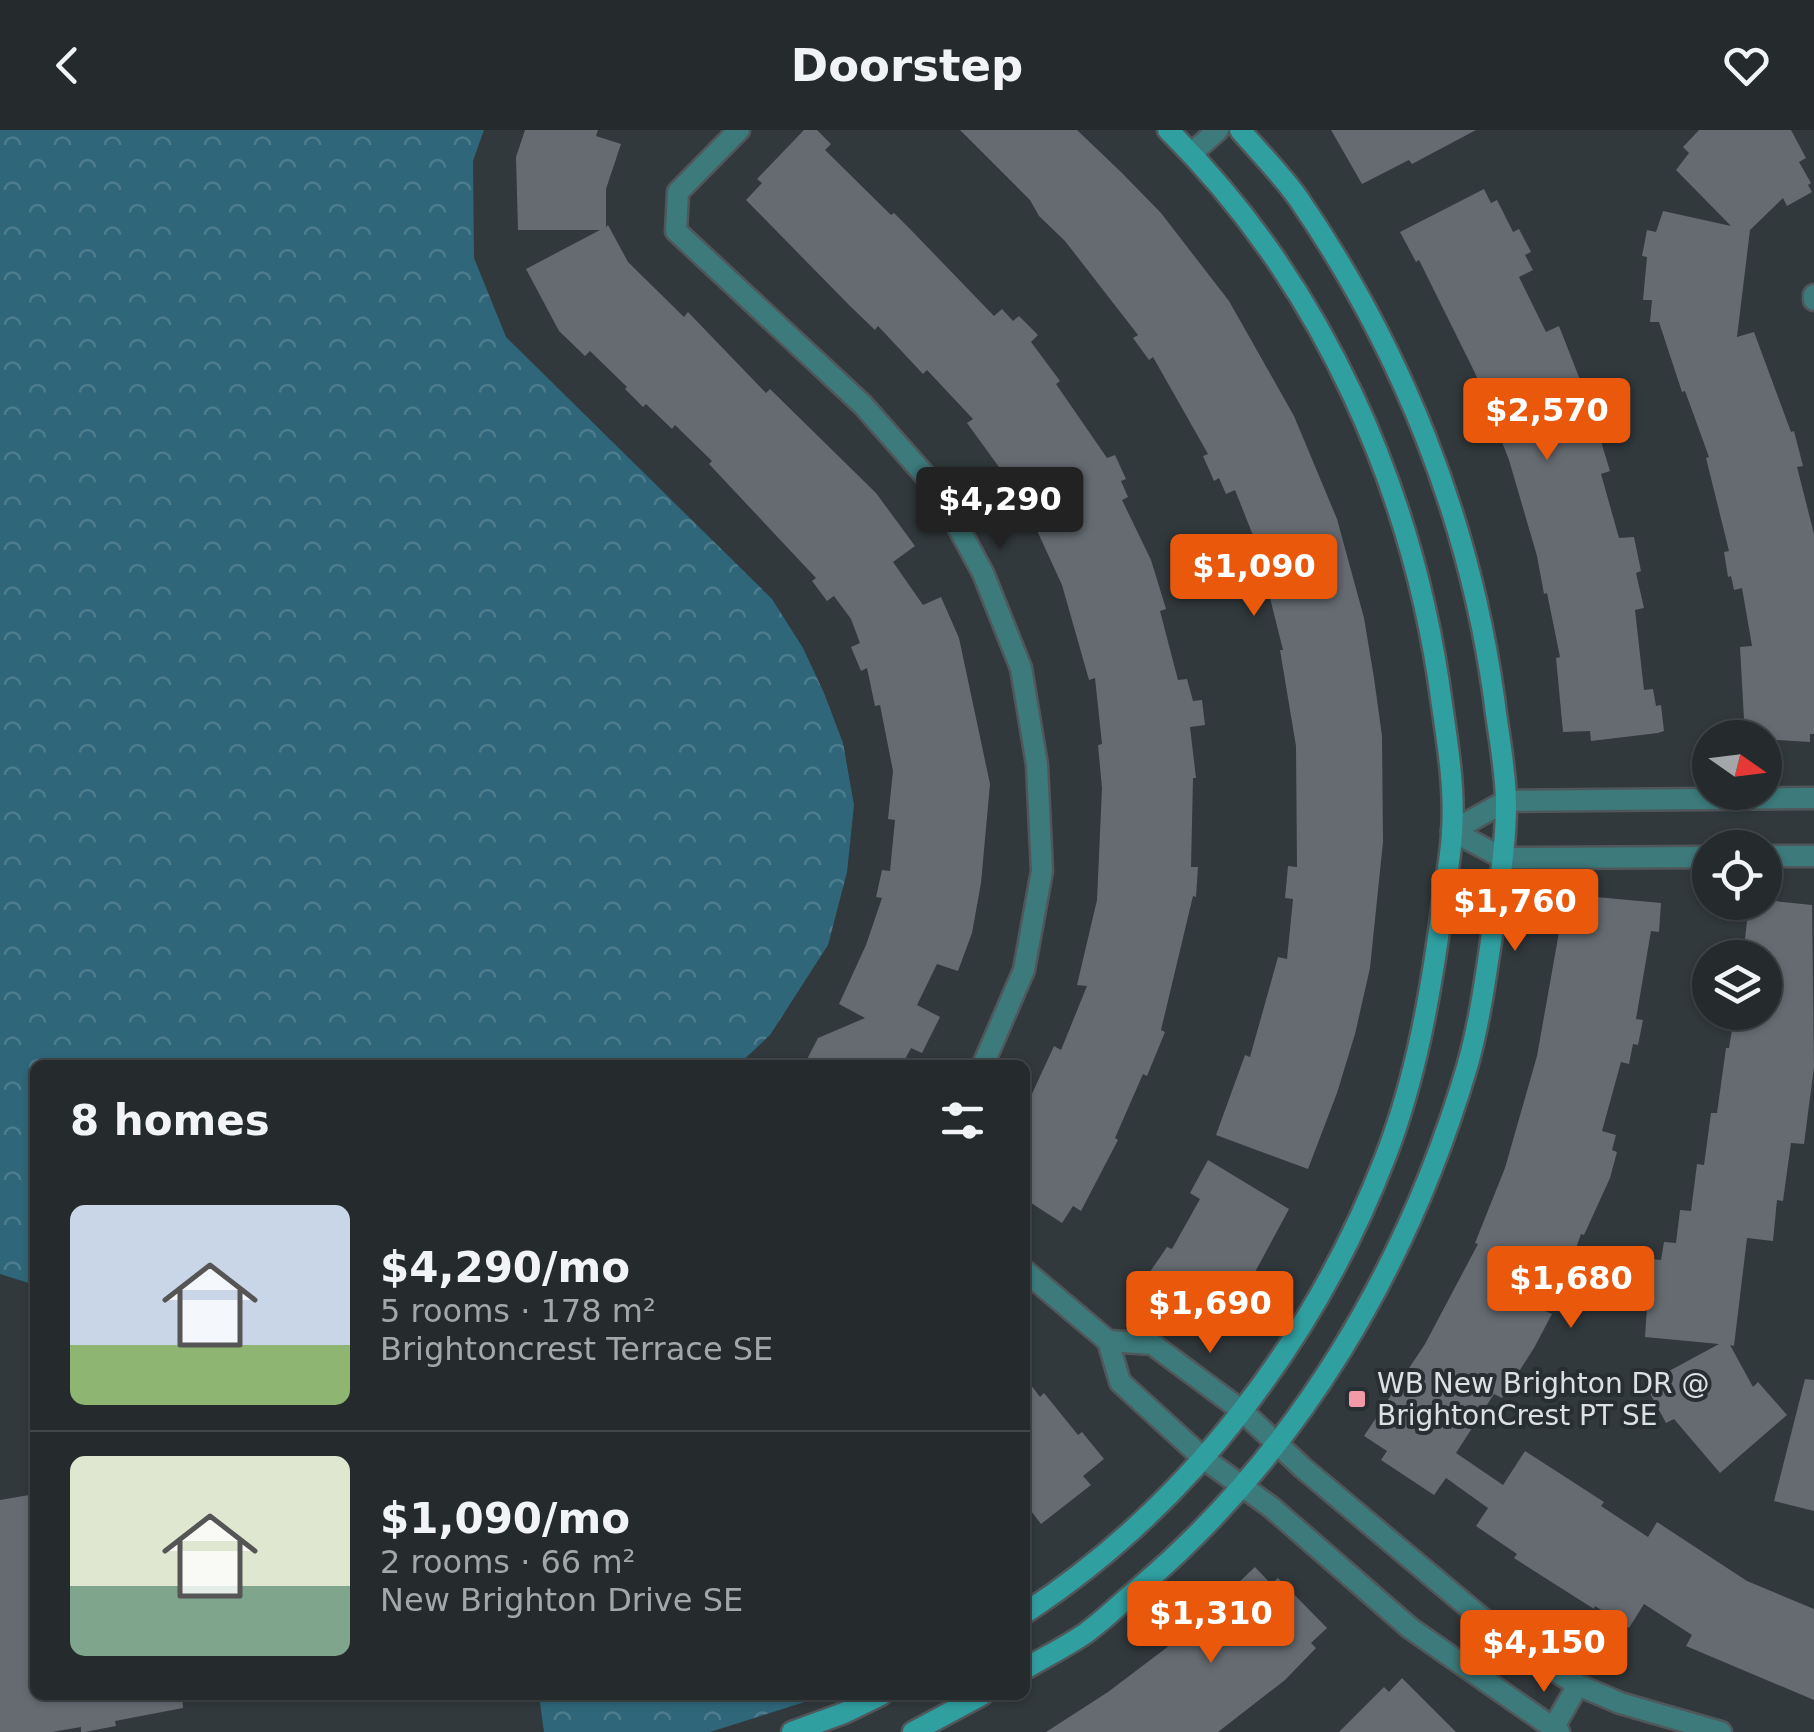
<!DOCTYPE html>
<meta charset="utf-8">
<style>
body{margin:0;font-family:"DejaVu Sans",sans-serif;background:#2d3335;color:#f1f3f6;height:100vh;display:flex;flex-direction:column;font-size:38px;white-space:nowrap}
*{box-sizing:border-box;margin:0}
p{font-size:32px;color:#a3a7aa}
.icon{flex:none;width:55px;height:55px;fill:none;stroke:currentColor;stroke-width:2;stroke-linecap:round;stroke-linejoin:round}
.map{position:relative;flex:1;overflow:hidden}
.sheet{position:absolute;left:30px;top:930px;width:1000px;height:640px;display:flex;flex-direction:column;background:#252b2d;border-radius:15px;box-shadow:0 2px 8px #0004,0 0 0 2px #424749}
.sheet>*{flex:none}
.needle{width:65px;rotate:104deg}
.tools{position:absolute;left:1692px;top:590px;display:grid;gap:20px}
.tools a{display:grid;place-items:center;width:90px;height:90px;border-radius:50%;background:#252b2d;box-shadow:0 2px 8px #0004,0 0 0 2px #424749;font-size:50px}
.price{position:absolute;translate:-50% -85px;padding:0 22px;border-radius:10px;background:#ea580c;color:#fff;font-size:32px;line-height:65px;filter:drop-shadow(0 2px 5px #0008)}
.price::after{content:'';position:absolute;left:50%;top:60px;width:30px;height:22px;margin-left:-15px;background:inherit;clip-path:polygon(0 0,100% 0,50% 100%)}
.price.active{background:#222;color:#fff}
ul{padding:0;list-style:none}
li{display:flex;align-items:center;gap:30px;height:250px;padding:0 40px}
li+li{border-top:2px solid #424749}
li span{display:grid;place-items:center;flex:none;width:280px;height:200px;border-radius:15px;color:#555}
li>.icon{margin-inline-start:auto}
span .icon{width:120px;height:120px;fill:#fffc;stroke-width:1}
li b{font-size:42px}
h2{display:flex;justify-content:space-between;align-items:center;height:120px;padding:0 40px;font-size:42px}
header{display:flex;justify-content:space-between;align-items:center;height:130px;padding:0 40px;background:#252b2d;font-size:45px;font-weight:700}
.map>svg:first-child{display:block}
.park{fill:url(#park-crowns)}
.building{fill:#656b71}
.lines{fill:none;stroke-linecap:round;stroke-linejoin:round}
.street-casing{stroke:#50575a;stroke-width:25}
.secondary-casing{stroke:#50575a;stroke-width:25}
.street{stroke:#3c7a7b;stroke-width:20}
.secondary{stroke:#309fa0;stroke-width:20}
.poi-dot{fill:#f39aa9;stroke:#272f32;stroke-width:4}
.labels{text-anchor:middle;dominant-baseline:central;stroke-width:8;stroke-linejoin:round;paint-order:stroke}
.poi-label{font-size:28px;fill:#dbe0e2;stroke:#272f32;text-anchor:start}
</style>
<header><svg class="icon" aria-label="back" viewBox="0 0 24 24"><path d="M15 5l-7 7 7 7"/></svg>Doorstep<svg class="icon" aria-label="heart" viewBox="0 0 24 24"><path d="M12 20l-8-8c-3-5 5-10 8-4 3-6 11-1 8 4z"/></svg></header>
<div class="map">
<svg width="1814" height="1602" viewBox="0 0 1814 1602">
<defs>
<pattern id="park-crowns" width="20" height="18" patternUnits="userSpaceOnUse" patternTransform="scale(2.5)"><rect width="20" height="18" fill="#2f667a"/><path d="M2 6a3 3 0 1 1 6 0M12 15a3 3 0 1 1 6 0" fill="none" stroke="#4d7c8d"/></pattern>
</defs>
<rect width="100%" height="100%" fill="#31393c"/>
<g class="park">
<path d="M 0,0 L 484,0 L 473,31 L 474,128 L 506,207 L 772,469 L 803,518 L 824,563 L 843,613 L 854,675 L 847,742 L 828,815 L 770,905 L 738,935 L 35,935 L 35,1155 L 0,1144 Z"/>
<path d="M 539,1565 L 827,1565 L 710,1602 L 544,1602 Z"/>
</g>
<g class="building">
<path d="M 525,0 L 598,0 L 596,6 L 621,14 L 606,59 L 606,97 L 608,95 L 628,132 L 684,187 L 688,182 L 766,263 L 770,259 L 876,363 L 915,416 L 893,432 L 923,475 L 941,467 L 959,508 L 990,654 L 981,753 L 972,803 L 958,841 L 937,834 L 917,875 L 940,887 L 922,923 L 911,918 L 902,935 L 804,935 L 818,908 L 865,888 L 839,874 L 866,815 L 882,768 L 876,767 L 882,740 L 890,741 L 895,690 L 888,689 L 893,641 L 880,575 L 875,576 L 867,538 L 861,541 L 851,517 L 860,513 L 851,489 L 834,466 L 827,471 L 812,451 L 816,448 L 709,334 L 712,331 L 675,295 L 672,299 L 646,274 L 643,277 L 625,259 L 627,257 L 590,221 L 585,226 L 559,201 L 526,139 L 600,100 L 518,100 L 516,27 Z"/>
<path d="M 804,0 L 817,0 L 831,14 L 825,20 L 891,85 L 894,83 L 911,100 L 994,186 L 1002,179 L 1013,191 L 1019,186 L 1038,205 L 1031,212 L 1060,251 L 1056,254 L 1107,328 L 1115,325 L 1126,349 L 1121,351 L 1128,367 L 1122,370 L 1151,430 L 1166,479 L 1160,481 L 1178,550 L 1187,549 L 1193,571 L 1202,570 L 1205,595 L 1190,597 L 1196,648 L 1193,648 L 1191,737 L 1198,737 L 1196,767 L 1193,766 L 1161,900 L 1165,902 L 1147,946 L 1143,944 L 1115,1008 L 1118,1010 L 1081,1081 L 1073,1076 L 1062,1093 L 1025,1069 L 1025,979 L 1054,916 L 1061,920 L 1087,856 L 1077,855 L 1097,770 L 1102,658 L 1098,615 L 1102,614 L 1095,548 L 1089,550 L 1062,455 L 1023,370 L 967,293 L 973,289 L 927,240 L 923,244 L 878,196 L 875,200 L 850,176 L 746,70 L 762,53 L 757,49 Z"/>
<path d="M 960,0 L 1077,0 L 1121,42 L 1161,83 L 1229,171 L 1294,286 L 1337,389 L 1364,488 L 1374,548 L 1382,606 L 1383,712 L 1370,838 L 1355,904 L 1337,963 L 1308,1039 L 1216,1005 L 1245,925 L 1250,927 L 1278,827 L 1287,829 L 1293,769 L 1285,768 L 1288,736 L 1297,737 L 1296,616 L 1280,520 L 1283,520 L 1268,460 L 1258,463 L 1254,447 L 1249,448 L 1242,422 L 1258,418 L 1235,360 L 1226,364 L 1219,348 L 1214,351 L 1203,326 L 1208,324 L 1153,227 L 1149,230 L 1133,208 L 1138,205 L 1065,111 L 1039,86 L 1030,70 Z"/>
<path d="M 1331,0 L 1476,0 L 1412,34 L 1409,30 L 1362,54 Z"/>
<path d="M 1699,0 L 1791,0 L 1806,28 L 1799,32 L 1811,53 L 1808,55 L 1812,62 L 1787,76 L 1783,68 L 1750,100 L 1737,207 L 1754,202 L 1791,302 L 1794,301 L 1803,336 L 1797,337 L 1814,404 L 1814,604 L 1810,604 L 1810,612 L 1745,608 L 1740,517 L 1752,516 L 1742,458 L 1734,460 L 1731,446 L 1728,447 L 1724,422 L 1729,421 L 1706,328 L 1709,327 L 1685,261 L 1682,262 L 1659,192 L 1650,192 L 1652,170 L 1643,170 L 1647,127 L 1642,126 L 1647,100 L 1656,102 L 1663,81 L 1731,96 L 1676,40 L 1689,23 L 1683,17 Z"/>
<path d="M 1484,59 L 1491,73 L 1497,70 L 1513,102 L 1519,99 L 1531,122 L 1525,125 L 1533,140 L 1519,147 L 1546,202 L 1559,196 L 1584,260 L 1588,258 L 1598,283 L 1593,285 L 1610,341 L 1601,344 L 1619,408 L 1634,407 L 1641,441 L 1636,443 L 1644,478 L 1635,480 L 1644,560 L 1653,559 L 1656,576 L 1661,575 L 1664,601 L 1658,603 L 1591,611 L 1590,601 L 1563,602 L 1556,528 L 1560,527 L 1547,463 L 1544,464 L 1537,426 L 1509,330 L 1475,243 L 1419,130 L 1416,132 L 1400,102 Z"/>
<path d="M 1585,766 L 1661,773 L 1659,802 L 1651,801 L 1636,889 L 1643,890 L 1638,915 L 1633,914 L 1629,934 L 1621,932 L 1602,1001 L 1616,1005 L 1612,1020 L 1617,1022 L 1610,1048 L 1584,1105 L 1581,1104 L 1568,1141 L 1562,1138 L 1545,1181 L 1552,1184 L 1534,1218 L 1502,1268 L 1494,1264 L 1456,1323 L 1503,1355 L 1525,1321 L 1604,1372 L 1601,1376 L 1648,1407 L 1657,1392 L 1747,1451 L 1814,1479 L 1814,1570 L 1686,1516 L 1692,1505 L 1644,1474 L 1629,1498 L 1595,1476 L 1594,1479 L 1514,1428 L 1517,1424 L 1476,1396 L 1488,1378 L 1446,1348 L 1434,1365 L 1381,1330 L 1387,1321 L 1364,1306 L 1425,1214 L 1478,1114 L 1475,1113 L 1505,1038 L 1537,926 L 1558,808 L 1561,770 L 1585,773 Z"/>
<path d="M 1765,770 L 1812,775 L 1814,937 L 1804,1014 L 1791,1013 L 1783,1071 L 1777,1070 L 1773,1111 L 1747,1108 L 1734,1216 L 1730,1215 L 1753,1257 L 1758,1252 L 1787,1285 L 1720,1343 L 1674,1289 L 1666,1293 L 1645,1254 L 1719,1214 L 1645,1207 L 1648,1162 L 1652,1129 L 1661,1130 L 1664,1112 L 1676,1113 L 1680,1080 L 1691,1081 L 1697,1034 L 1704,1035 L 1711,983 L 1717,983 L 1726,918 L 1729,918 L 1735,882 L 1765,882 L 1765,828 L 1743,828 L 1749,772 L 1765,772 Z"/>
<path d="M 1208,1030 L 1289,1079 L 1254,1144 L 1223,1191 L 1201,1178 L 1196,1186 L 1143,1152 L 1167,1117 L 1172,1119 L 1200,1069 L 1190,1063 Z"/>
<path d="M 1025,1247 L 1040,1267 L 1044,1263 L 1078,1305 L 1082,1302 L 1104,1329 L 1083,1346 L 1091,1355 L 1041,1394 L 1025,1373 Z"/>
<path d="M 1805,1249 L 1814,1250 L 1814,1381 L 1774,1371 Z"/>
<path d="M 35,1364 L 35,1565 L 182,1565 L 183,1578 L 115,1591 L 116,1596 L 85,1602 L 81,1602 L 81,1597 L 52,1602 L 0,1602 L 0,1370 Z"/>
<path d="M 1255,1437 L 1271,1454 L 1278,1448 L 1327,1498 L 1311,1513 L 1316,1518 L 1285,1550 L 1218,1602 L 1046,1602 L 1108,1562 L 1182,1506 Z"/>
<path d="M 1402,1548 L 1456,1602 L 1339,1602 L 1384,1557 L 1389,1562 Z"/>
</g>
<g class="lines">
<g class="street-casing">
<g id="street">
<path d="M 739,0 L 678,62 L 676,101 L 863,275 L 938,360 L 983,443 L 1021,538 L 1037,635 L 1042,741 L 1024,840 L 983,935"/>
<path d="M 1191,24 L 1218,0"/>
<path d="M 1814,165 L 1814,170"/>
<path d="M 1452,701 L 1506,671 L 1814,668"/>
<path d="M 1452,701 L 1503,728 L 1710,727"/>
<path d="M 1765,726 L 1814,726"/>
<path d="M 1025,1141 L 1108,1211 L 1120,1252 L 1203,1328 L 1271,1377 L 1410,1498 L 1559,1602"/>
<path d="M 1108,1211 L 1152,1214 L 1241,1280 L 1303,1338 L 1515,1516 L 1578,1555 L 1620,1573 L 1721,1602"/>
<path d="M 1551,1602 L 1578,1555"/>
</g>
</g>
<g class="secondary-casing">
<g id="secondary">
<path d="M 1025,1483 C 1189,1376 1315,1209 1385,1028 C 1416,949 1431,862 1442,779 C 1445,753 1451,728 1452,702 C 1455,660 1448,616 1442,575 C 1414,360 1323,154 1168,0"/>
<path d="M 1025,1539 C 1045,1527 1067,1516 1086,1503 C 1105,1489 1122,1472 1140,1457 C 1299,1322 1408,1136 1467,937 C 1480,892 1486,844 1493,798 C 1499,757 1506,716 1506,674 C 1506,639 1498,603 1494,568 C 1469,387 1401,218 1298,68 C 1281,44 1259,22 1240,0"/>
<path d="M 792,1602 L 844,1583 L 881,1565"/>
<path d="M 913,1602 L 982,1565"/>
</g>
</g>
<use href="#street" class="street"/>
<use href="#secondary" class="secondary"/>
</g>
<rect class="poi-dot" x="1347" y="1259" width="20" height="20" rx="5"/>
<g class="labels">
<g class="poi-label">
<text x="1377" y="1253">WB New Brighton DR @<tspan x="1377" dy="32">BrightonCrest PT SE</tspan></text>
</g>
</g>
</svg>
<div class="tools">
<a><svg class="needle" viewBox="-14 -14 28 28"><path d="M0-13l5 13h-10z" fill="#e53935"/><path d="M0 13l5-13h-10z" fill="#a3a7aa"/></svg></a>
<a><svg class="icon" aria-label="locate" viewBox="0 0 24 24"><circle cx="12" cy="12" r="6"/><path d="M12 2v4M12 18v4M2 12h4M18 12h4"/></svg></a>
<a><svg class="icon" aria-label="layers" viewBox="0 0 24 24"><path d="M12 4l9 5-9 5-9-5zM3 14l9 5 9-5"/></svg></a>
</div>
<b class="price" style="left:1547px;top:333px">$2,570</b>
<b class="price active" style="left:1000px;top:422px">$4,290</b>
<b class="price" style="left:1254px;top:489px">$1,090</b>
<b class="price" style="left:1515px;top:824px">$1,760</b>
<b class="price" style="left:1571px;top:1201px">$1,680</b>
<b class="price" style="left:1210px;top:1226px">$1,690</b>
<b class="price" style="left:1211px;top:1536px">$1,310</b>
<b class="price" style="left:1544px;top:1565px">$4,150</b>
<section class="sheet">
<h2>8 homes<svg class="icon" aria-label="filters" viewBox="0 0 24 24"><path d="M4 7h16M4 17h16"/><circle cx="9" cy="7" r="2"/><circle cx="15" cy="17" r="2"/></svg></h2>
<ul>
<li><span style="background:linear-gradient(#c9d6e8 70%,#8fb573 0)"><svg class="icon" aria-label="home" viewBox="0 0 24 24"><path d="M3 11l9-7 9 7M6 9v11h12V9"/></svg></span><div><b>$4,290/mo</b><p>5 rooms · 178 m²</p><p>Brightoncrest Terrace SE</p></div></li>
<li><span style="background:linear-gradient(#dfe7d0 65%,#7fa58c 0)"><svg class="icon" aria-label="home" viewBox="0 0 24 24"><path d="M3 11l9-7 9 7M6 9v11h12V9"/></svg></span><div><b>$1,090/mo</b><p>2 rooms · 66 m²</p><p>New Brighton Drive SE</p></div></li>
</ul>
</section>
</div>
